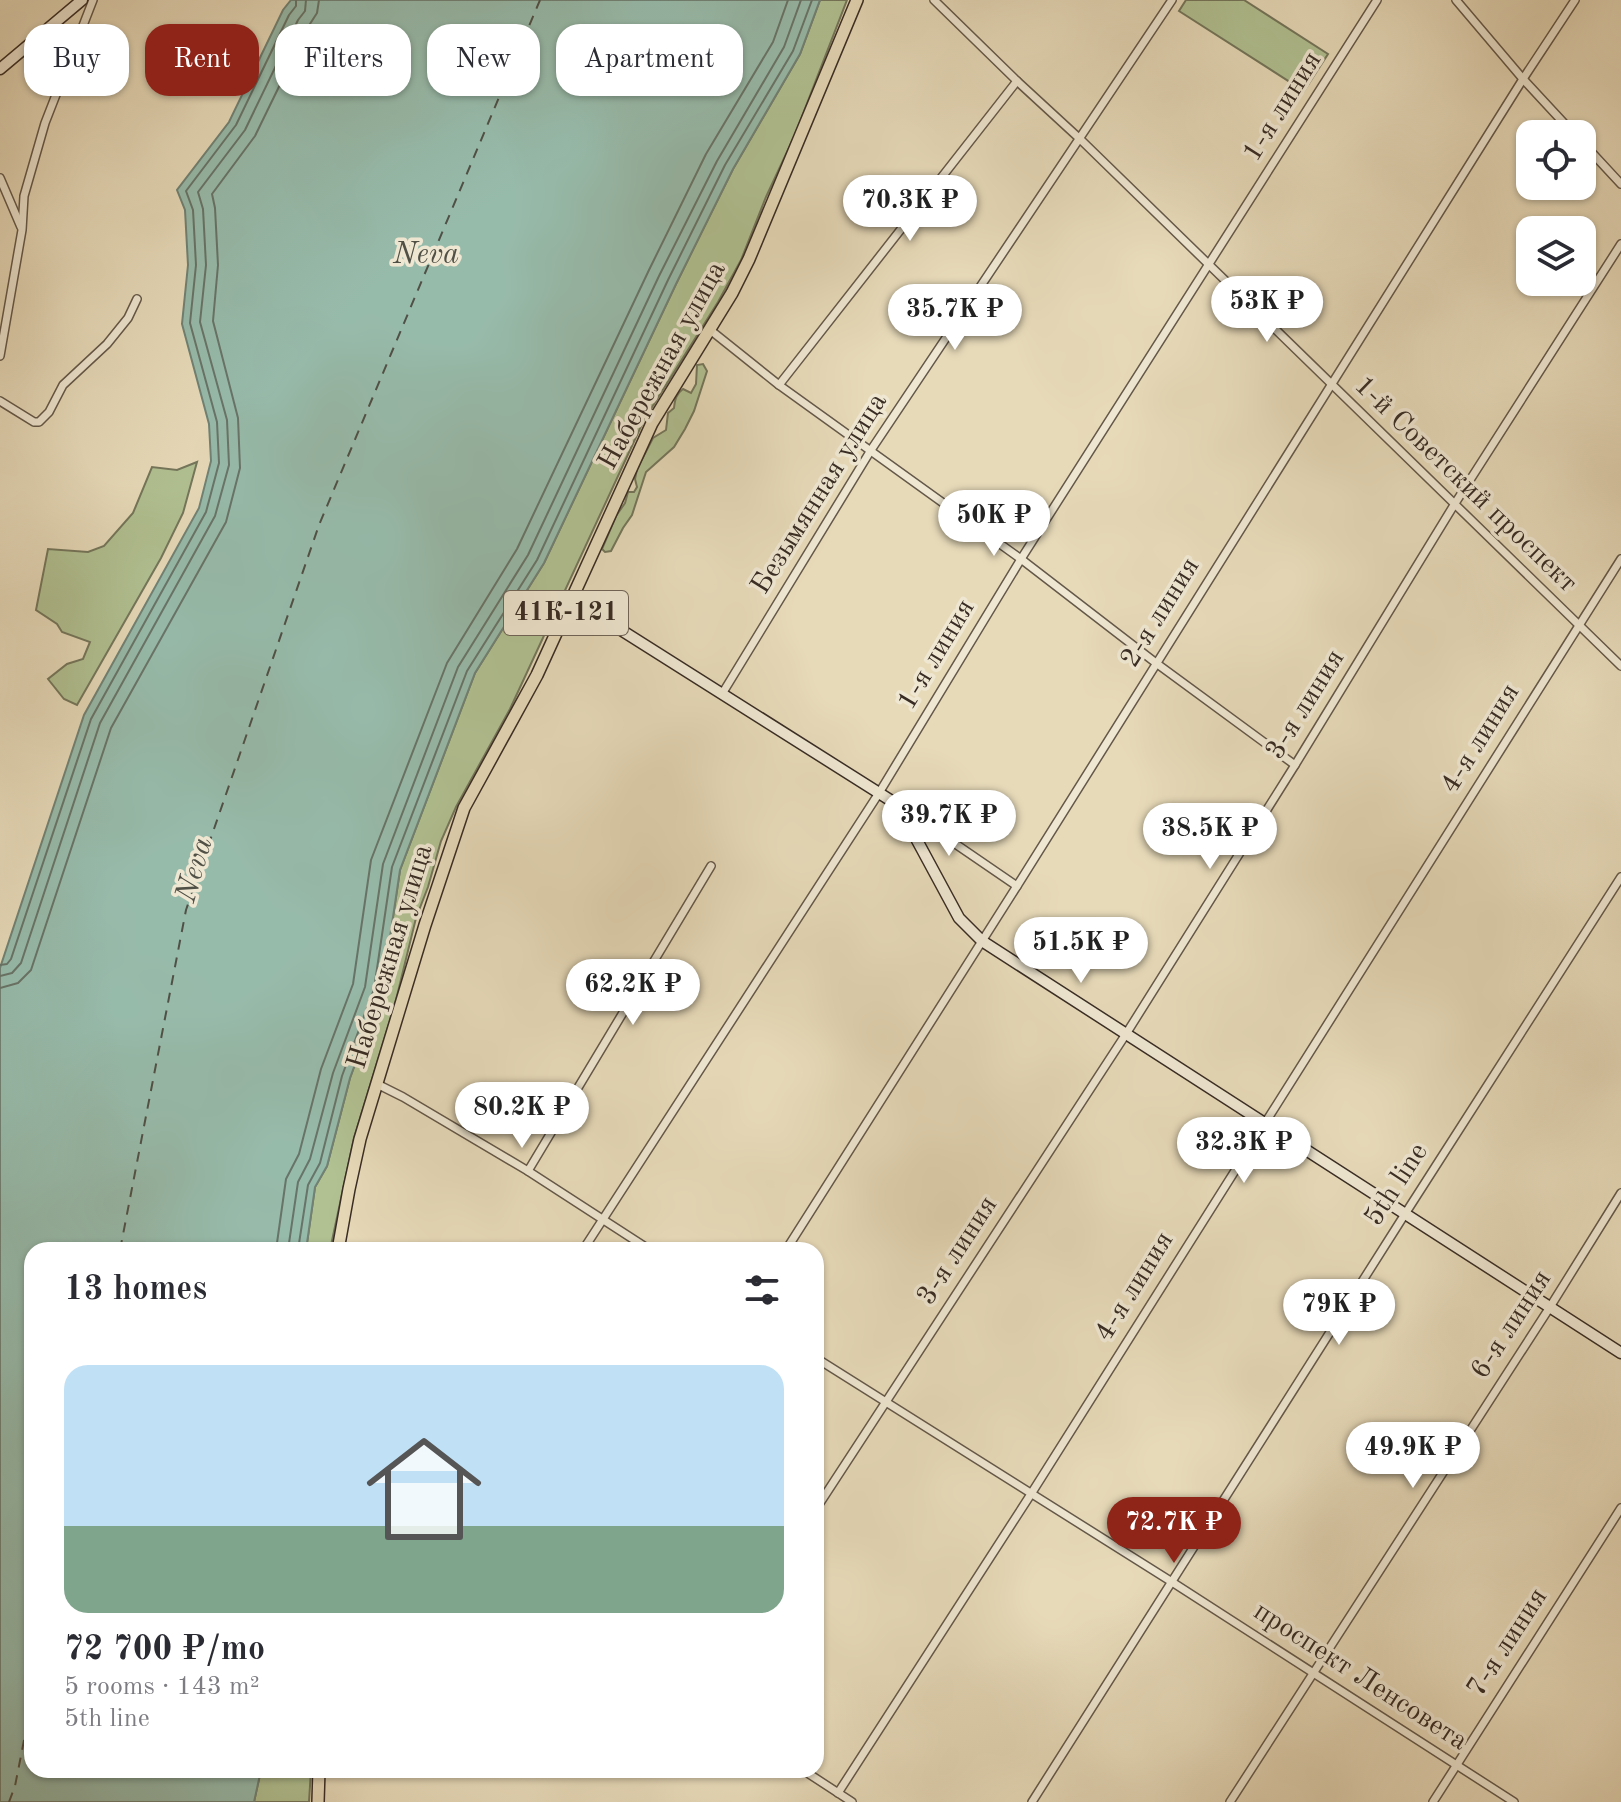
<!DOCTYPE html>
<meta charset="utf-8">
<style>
body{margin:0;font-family:"Old Standard TT",serif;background:#f7f7f7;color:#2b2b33;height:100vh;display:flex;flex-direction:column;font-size:30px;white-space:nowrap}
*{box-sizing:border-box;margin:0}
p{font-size:26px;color:#7c7c81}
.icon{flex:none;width:44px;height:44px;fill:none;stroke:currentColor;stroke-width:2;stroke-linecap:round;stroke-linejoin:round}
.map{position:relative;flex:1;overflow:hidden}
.panel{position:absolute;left:24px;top:1242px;width:800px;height:536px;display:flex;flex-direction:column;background:#fff;border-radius:24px;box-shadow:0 2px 6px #0004}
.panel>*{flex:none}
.top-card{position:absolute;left:24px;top:24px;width:800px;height:72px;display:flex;gap:16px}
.controls{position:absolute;left:1516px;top:120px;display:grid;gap:16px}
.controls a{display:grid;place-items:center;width:80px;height:80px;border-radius:16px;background:#fff;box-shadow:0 2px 6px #0004;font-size:40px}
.price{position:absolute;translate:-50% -68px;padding:0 18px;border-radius:28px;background:#fff;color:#222;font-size:26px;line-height:52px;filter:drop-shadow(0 2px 4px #0008)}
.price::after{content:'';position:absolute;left:50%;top:48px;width:24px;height:18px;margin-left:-12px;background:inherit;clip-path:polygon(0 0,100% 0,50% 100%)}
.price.current{background:#8f2418;color:#fff}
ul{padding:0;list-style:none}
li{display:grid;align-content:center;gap:16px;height:424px;padding:0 40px}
li span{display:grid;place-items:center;height:248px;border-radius:24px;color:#555}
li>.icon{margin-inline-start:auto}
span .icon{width:144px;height:144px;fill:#fffc;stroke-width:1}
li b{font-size:34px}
h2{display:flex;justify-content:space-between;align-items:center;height:96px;padding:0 40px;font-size:34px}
.chip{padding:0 28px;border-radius:24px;background:#fff;box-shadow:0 2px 6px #0004;font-size:28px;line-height:72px}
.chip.current{background:#8f2418;color:#fff}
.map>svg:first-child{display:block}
.green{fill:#b1c192;stroke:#74765b;stroke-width:2}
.water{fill:#97bbab;stroke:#718275;stroke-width:2}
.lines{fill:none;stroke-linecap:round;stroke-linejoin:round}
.shore{stroke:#687468;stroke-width:2}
.ferry{stroke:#505046;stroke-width:2;stroke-dasharray:10 8;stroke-linecap:butt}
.street-casing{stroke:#645849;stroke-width:10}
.secondary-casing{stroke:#382c24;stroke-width:13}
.primary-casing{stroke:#382c24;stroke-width:14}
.street{stroke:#efe7d2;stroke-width:7}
.secondary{stroke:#efe7d2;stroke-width:10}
.primary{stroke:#e7dab9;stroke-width:11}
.labels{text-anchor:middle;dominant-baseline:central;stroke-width:7;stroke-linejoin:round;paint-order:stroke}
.shield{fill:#efe7d2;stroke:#6f6458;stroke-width:2}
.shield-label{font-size:26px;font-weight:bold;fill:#382c24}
.street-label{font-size:28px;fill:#382c24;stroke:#efe7d2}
.water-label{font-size:30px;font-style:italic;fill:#505046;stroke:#efe7d2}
</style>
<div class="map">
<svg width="1621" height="1802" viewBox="0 0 1621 1802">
<rect width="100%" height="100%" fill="#e7dab9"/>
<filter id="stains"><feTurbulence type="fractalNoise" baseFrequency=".0025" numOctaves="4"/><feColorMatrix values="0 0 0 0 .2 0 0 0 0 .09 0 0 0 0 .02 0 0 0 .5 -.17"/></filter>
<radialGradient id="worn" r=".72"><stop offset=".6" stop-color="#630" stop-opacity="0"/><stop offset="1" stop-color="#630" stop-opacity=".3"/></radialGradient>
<g class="green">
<path d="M 820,0 L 847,0 L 794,137 L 766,197 L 741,260 L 718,302 L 644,420 L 510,709 L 456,807 L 441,841 L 428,887 L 416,918 L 395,1004 L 354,1138 L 330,1250 L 306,1250 L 315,1187 L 327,1166 L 350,1078 L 382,991 L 400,870 L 475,673 L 544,563 L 676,284 L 733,169 L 800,54 Z"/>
<path d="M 1186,0 L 1244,0 L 1328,54 L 1304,91 L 1179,11 Z"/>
<path d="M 703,364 L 707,371 L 694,411 L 685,429 L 674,447 L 646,472 L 632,515 L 623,528 L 611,551 L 605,552 L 602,549 L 616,516 L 625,503 L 628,492 L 634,492 L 637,487 L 635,479 L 637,469 L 653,438 L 666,430 L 668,413 L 674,408 C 675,399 676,394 683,389 L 691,393 L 696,384 L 697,365 Z"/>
<path d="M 197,462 L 183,513 L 161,558 L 77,705 L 64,699 L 48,679 L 67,664 L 83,659 L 90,642 L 62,632 L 57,624 L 36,610 L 48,549 L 88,552 L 104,546 L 133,513 L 152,467 L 177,470 Z"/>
<path d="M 261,1770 L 311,1770 L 309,1802 L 254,1802 Z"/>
</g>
<path class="water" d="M 291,0 L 820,0 L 800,54 L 733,169 L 676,284 L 544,563 L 475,673 L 400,870 L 382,991 L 350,1078 L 327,1166 L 315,1187 L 306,1250 L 32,1250 L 32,1770 L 261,1770 L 254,1802 L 0,1802 L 0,968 L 84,715 L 199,508 L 211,461 L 209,424 L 182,324 L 188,265 L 185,210 L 177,190 L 229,122 L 283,10 Z"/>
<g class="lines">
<g class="shore">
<path d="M 0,965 L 7,964 L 11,959 L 91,719 L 206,512 L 219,463 L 217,422 L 190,323 L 196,265 L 193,210 L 186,191 L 236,125 L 289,15 L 296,6 L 296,0"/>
<path d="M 0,976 L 12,973 L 21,963 L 100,723 L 215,516 L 229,465 L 227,420 L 200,322 L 206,265 L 203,209 L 198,192 L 245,130 L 298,20 L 305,11 L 306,0"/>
<path d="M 0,988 L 18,983 L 31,970 L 111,728 L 226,522 L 240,468 L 238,418 L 213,321 L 218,265 L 215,208 L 212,194 L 255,136 L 308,27 L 317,13 L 319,0"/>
<path d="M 276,1250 L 286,1179 L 299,1154 L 321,1069 L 353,984 L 371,860 L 447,663 L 517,549 L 649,270 L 706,154 L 773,42 L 788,0"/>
<path d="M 288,1250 L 298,1182 L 310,1159 L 333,1073 L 365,987 L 383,864 L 458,667 L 528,555 L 659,276 L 717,161 L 784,47 L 801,0"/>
<path d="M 298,1250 L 308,1185 L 320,1163 L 342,1076 L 374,989 L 392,867 L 467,671 L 537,560 L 668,280 L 725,165 L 793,51 L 812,0"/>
</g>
<g class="ferry">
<path d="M 120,1250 L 186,910 L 319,525 L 540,0"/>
<path d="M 9,1802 L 15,1786 L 32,1700"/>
</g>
<g class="street-casing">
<g id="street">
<path d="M 934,0 L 1017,81 L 1080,139 L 1621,666"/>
<path d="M 1456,0 L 1523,79 L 1574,134"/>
<path d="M 1582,142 L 1621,184"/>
<path d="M 0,178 L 21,227"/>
<path d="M 709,329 L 779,385 L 1021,559 L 1156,663 L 1295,765"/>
<path d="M 0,356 L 22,230 L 24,196 L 45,123 L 93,0"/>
<path d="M 779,385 L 1017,81"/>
<path d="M 0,401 L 34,422 L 39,422 L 49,412 L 63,385 L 107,344 L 128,318 L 137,299"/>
<path d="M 722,694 L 871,450 L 1172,0"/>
<path d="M 900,806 L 1017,886"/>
<path d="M 377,1084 L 403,1097 L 528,1171 L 650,1250"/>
<path d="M 528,1171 L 711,866"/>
<path d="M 583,1250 L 879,793 L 1021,559 L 1377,0"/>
<path d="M 786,1250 L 1017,886 L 1523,79 L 1575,0"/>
<path d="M 816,1358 L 1172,1582 L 1514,1802"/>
<path d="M 816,1509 L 1126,1034 L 1295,765 L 1454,505 L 1621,244"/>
<path d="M 803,1770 L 852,1802"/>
<path d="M 838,1793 L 1031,1494 L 1621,559"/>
<path d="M 1032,1802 L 1405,1214 L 1621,877"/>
<path d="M 1230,1802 L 1550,1307 L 1621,1193"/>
<path d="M 1433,1802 L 1621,1508"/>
</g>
</g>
<g class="secondary-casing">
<g id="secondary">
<path d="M 0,69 L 82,0"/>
<path d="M 572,599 L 898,805 L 959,918 L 982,941 L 1621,1353"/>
</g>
</g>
<g class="primary-casing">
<g id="primary">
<path d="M 338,1250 L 349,1189 L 360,1139 L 425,925 L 464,808 L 537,675 L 652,423 L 732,293 L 749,259 L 857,0"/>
<path d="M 318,1802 L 319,1770"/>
</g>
</g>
<use href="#street" class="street"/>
<use href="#secondary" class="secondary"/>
<use href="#primary" class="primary"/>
</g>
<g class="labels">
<rect class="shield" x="504" y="591" width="124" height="44" rx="6"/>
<g class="shield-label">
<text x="566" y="613">41К-121</text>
</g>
<g class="street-label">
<text transform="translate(1283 107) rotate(-58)">1-я линия</text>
<text transform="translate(663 366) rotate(-61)">Набережная улица</text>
<text transform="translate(1465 485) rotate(44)">1-й Советский проспект</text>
<text transform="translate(820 494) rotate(-58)">Безымянная улица</text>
<text transform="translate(1161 613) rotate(-58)">2-я линия</text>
<text transform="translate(937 655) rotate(-59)">1-я линия</text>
<text transform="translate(1306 705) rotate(-58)">3-я линия</text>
<text transform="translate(1481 739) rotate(-58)">4-я линия</text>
<text transform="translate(391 957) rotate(-73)">Набережная улица</text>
<text transform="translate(1397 1185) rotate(-57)">5th line</text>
<text transform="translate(958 1251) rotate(-57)">3-я линия</text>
<text transform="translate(1135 1287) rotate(-58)">4-я линия</text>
<text transform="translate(1512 1325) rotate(-57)">6-я линия</text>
<text transform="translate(1508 1643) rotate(-57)">7-я линия</text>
<text transform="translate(1360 1677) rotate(33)">проспект Ленсовета</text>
</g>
<g class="water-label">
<text x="426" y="255">Neva</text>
<text transform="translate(195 870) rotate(-74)">Neva</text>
</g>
</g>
<rect width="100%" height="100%" filter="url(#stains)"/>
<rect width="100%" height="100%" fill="url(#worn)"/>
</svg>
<div class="controls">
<a><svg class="icon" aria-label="locate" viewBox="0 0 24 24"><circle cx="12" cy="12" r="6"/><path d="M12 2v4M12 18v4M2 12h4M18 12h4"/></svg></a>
<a><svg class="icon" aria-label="layers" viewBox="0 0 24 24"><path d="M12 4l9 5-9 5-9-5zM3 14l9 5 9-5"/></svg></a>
</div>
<b class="price" style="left:910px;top:243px">70.3K ₽</b>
<b class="price" style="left:1267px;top:344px">53K ₽</b>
<b class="price" style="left:955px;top:352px">35.7K ₽</b>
<b class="price" style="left:994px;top:558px">50K ₽</b>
<b class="price" style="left:949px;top:858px">39.7K ₽</b>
<b class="price" style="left:1210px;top:871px">38.5K ₽</b>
<b class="price" style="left:1081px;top:985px">51.5K ₽</b>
<b class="price" style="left:633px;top:1027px">62.2K ₽</b>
<b class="price" style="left:522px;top:1150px">80.2K ₽</b>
<b class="price" style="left:1244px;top:1185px">32.3K ₽</b>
<b class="price" style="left:1339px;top:1347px">79K ₽</b>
<b class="price" style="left:1413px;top:1490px">49.9K ₽</b>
<b class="price current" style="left:1174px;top:1565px">72.7K ₽</b>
<div class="top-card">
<a class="chip">Buy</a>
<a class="chip current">Rent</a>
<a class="chip">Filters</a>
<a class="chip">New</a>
<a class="chip">Apartment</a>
</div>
<section class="panel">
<h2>13 homes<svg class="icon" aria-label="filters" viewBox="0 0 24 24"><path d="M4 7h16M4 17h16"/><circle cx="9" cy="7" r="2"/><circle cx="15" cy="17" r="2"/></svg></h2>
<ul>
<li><span style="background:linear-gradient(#bfe0f5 65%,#7fa58c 0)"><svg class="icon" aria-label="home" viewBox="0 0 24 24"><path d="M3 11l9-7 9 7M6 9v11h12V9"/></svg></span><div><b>72 700 ₽/mo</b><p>5 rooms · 143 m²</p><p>5th line</p></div></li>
</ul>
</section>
</div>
